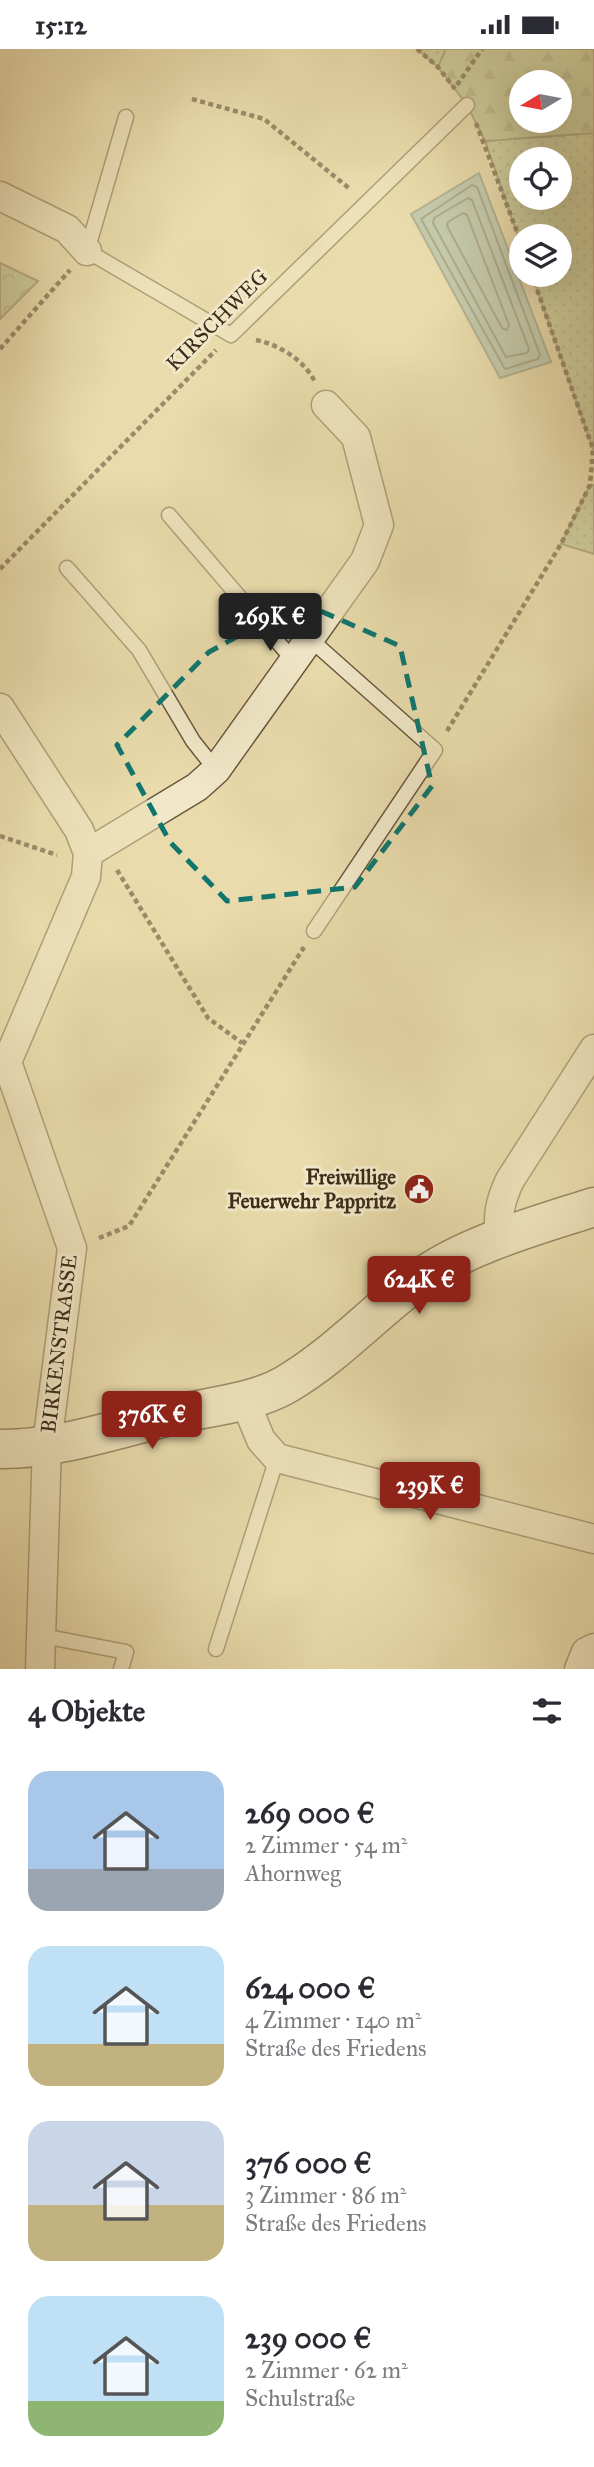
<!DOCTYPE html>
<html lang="de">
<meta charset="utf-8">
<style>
body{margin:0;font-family:"IM FELL Great Primer",serif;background:#f7f7f7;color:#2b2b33;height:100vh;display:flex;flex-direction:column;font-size:26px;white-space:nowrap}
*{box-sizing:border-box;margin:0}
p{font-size:23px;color:#7c7c81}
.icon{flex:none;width:38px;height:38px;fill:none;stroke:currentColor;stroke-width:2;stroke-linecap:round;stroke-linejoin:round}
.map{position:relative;height:1620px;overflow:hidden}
.details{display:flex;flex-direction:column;background:#fff;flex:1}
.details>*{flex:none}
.needle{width:46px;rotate:260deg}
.fabs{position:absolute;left:509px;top:21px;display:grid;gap:14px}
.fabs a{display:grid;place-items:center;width:63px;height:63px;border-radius:50%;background:#fff;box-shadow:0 7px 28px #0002;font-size:35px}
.price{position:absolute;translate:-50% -60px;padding:0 16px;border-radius:7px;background:#8f2418;color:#fff;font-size:23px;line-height:46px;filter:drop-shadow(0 2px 4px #0008)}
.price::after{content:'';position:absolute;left:50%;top:42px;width:21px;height:16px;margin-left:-10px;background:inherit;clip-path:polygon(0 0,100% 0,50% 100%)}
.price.current{background:#222;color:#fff}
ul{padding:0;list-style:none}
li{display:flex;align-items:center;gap:21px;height:175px;padding:0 28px}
li span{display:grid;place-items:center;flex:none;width:196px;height:140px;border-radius:21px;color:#555}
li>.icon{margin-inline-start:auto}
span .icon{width:84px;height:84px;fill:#fffc;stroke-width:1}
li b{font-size:30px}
h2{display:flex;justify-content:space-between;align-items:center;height:84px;padding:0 28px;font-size:30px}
.status{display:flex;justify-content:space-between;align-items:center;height:49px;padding:0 35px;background:#fff;direction:ltr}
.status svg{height:19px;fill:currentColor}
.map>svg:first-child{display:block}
.grass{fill:url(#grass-dots);stroke:#787653;stroke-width:2;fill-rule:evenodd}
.forest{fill:url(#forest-firs);stroke:#787653;stroke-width:2;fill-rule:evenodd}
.park{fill:url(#park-crowns);stroke:#787653;stroke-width:2}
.water{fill:#99bab1;stroke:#748174;stroke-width:2}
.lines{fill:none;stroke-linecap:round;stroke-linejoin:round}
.shore{stroke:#6b7365;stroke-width:2}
.lane-casing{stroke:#68583e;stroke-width:17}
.street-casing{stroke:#68583e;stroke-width:31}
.secondary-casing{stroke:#3d2c19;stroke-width:41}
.path{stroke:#3d2c19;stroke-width:4.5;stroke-dasharray:5 3.5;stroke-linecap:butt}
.lane{stroke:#f1e8c9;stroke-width:14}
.street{stroke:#f1e8c9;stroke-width:28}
.secondary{stroke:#f1e8c9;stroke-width:38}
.marked{fill:none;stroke:#0f766e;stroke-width:5;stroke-dasharray:14 9;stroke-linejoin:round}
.labels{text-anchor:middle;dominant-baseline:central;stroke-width:6;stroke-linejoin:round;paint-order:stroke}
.street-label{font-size:21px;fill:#3d2c19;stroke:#f1e8c9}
.poi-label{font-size:21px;font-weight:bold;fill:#3d2c19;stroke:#f1e8c9;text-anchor:end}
</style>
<div class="status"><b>15:12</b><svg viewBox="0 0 49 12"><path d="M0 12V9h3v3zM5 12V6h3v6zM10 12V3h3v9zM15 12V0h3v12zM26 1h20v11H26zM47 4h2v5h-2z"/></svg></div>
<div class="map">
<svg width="594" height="1620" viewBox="0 0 594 1620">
<defs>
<pattern id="grass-dots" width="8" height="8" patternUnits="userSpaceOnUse" patternTransform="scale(1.75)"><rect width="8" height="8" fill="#b2c18d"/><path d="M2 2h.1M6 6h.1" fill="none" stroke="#929d72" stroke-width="1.8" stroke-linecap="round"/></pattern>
<pattern id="forest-firs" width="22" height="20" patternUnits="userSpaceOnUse" patternTransform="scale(1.75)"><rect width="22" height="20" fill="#b2c18d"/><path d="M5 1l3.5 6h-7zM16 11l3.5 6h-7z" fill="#929d72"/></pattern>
<pattern id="park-crowns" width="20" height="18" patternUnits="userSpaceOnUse" patternTransform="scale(1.75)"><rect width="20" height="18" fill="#b2c18d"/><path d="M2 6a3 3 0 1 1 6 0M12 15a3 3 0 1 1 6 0" fill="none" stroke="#929d72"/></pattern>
</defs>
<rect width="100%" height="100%" fill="#e9dbac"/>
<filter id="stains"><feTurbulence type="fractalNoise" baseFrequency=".00286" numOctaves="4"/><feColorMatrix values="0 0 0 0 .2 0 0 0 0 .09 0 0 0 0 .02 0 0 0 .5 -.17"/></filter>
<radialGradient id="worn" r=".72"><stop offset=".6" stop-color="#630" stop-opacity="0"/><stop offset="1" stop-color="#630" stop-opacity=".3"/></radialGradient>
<g class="grass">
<path d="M 417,0 L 446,0 L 438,18 Z"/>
<path d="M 594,84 L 594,399 L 593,400 L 532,226 L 560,226 L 560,187 L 522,187 L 521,196 L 485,92 ZM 522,110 L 560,110 L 560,149 L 522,149 Z"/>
<path d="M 590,436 L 594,436 L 594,505 L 561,495 Z"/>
</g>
<path class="forest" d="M 446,0 L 594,0 L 594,84 L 485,92 L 467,56 L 438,18 ZM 522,33 L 560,33 L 560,72 L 522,72 Z"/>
<path class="park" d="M 0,214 L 38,232 L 0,270 Z"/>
<path class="water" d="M 479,124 L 551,313 L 500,329 L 411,165 Z"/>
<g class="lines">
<g class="shore">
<path d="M 472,136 L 477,138 L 540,306 L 538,310 L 505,320 L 421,170 Z"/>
<path d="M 468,149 L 472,151 L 529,300 L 527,304 L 506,308 L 433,174 L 434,169 Z"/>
<path d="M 463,164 L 467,166 L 509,276 L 507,281 L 502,279 L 447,177 L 448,173 Z"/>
</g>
<g class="lane-casing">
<g id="lane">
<path d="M 126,68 L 87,202 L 231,286 L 467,56"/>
<path d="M 169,466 L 294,612"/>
<path d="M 67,519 L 139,601 L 193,692 L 216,721"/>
<path d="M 310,590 L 435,701 L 314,882"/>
<path d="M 43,1587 L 126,1603 L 121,1620"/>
<path d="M 216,1600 L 277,1409"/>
</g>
</g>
<g class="street-casing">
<g id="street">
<path d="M 0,147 L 67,180 L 87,202"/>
<path d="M 0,659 L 79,781 L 88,804 L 86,828 L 7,1013 L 72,1199 L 47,1395 L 40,1620"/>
<path d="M 88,804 L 197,738 L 216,721 L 365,512 L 379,476 L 356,388 L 326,356"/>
<path d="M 501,1191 C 496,1169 500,1152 510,1131 L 594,1000"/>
<path d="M 244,1350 L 261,1391 L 277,1409 L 594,1490"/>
<path d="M 579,1620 L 586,1603 L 594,1599"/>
</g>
</g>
<g class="secondary-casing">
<path id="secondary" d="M 0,1400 C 58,1401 126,1377 182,1364 C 215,1357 255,1353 285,1336 C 335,1307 372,1265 418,1231 C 465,1196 538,1176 594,1158"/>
</g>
<g class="path">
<path d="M 417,0 L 438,18 L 455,40"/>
<path d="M 457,36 L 482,0"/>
<path d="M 192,50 L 264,70 L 350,140"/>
<path d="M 476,74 L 522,196"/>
<path d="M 256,291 C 280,296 304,311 315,333"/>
<path d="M 0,300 L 70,221"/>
<path d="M 0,520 L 216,301"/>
<path d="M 447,682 L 561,495 L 590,436 L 593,400 L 532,226"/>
<path d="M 0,787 L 57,806"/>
<path d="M 117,821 L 208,969 L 242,994"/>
<path d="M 99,1189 L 129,1177 L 304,898"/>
</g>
<use href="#lane" class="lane"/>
<use href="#street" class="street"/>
<use href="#secondary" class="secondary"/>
</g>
<path d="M0 0H594V1620H0ZM 300,553 L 400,597 L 432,737 L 355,838 L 227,852 L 170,793 L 117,696 L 209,603 Z" fill="#e9dbac" fill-opacity=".55" fill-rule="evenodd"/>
<path class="marked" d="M 300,553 L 400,597 L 432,737 L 355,838 L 227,852 L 170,793 L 117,696 L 209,603 Z"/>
<defs>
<g id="civic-disc" transform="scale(1.575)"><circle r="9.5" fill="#8f2418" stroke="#f1e8c9"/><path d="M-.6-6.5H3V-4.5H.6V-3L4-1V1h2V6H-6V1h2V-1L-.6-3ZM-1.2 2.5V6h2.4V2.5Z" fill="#fff"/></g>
</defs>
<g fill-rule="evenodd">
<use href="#civic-disc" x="419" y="1140"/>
</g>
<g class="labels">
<g class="street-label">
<text transform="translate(217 271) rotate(-45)">KIRSCHWEG</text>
<text transform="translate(59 1295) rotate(-83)">BIRKENSTRASSE</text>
</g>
<g class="poi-label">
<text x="396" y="1128">Freiwillige<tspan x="396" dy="24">Feuerwehr Pappritz</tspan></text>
</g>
</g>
<rect width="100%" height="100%" filter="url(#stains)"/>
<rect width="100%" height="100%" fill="url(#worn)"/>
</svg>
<div class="fabs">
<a><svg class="needle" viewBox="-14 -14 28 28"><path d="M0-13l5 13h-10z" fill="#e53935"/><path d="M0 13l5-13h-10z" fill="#7c7c81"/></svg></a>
<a><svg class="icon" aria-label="locate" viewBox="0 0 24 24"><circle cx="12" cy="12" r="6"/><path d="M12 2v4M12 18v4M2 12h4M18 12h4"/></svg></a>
<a><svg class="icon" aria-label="layers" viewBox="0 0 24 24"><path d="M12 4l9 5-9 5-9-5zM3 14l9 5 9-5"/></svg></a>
</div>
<b class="price current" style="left:270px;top:604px">269K €</b>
<b class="price" style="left:419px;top:1267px">624K €</b>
<b class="price" style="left:152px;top:1402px">376K €</b>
<b class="price" style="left:430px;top:1473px">239K €</b>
</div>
<section class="details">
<h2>4 Objekte<svg class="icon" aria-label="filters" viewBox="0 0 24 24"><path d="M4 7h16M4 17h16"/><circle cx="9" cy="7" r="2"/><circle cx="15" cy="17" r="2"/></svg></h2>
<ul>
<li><span style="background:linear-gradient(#a9c7e8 70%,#9aa5b1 0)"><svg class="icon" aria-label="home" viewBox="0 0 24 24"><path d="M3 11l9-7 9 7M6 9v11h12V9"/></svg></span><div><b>269 000 €</b><p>2 Zimmer · 54 m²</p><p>Ahornweg</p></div></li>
<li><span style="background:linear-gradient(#bfe0f5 70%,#c2b280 0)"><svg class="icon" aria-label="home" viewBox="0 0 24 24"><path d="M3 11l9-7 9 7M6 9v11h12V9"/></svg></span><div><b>624 000 €</b><p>4 Zimmer · 140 m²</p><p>Straße des Friedens</p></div></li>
<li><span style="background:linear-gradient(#c9d6e8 60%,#c2b280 0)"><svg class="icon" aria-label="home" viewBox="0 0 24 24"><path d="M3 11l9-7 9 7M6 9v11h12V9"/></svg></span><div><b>376 000 €</b><p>3 Zimmer · 86 m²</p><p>Straße des Friedens</p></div></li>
<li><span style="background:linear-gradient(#bfe0f5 75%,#8fb573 0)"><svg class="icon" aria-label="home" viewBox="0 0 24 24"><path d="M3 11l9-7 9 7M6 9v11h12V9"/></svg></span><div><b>239 000 €</b><p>2 Zimmer · 62 m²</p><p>Schulstraße</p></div></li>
</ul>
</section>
